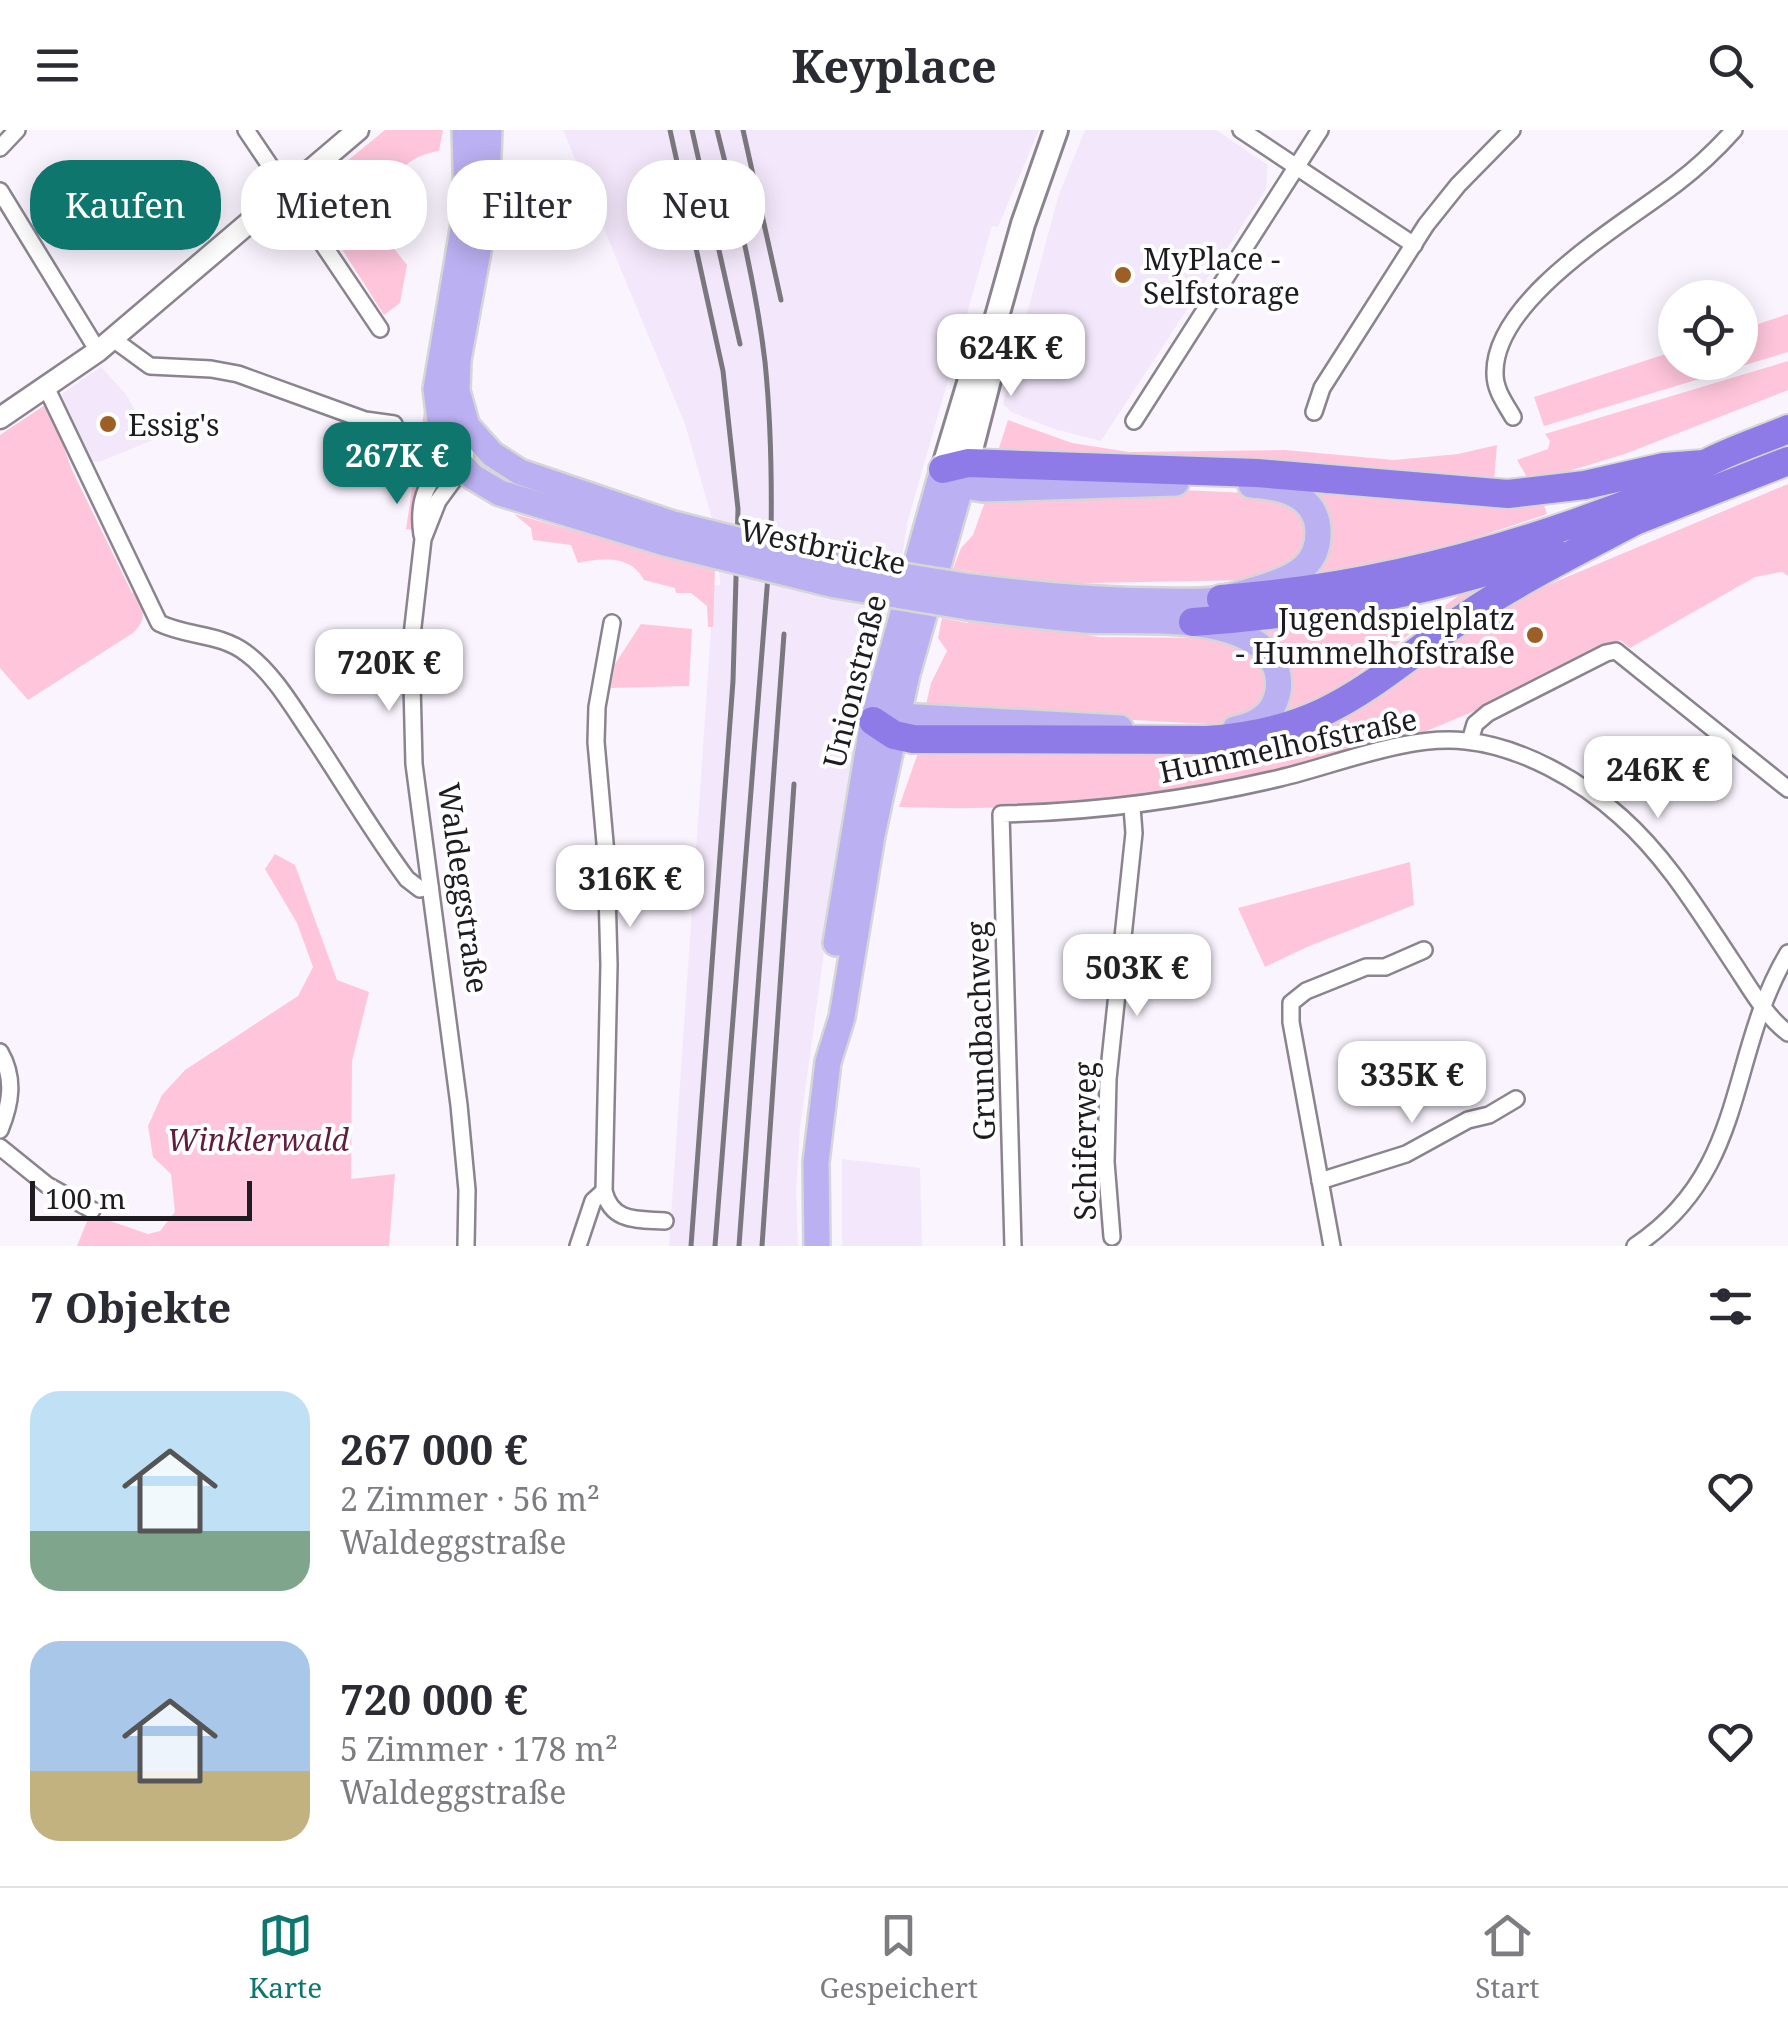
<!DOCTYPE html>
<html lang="de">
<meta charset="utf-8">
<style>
body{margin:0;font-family:"Noto Serif",serif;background:#f7f7f7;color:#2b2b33;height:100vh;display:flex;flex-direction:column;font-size:38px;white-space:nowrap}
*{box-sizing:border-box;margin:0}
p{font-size:32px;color:#7c7c81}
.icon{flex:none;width:55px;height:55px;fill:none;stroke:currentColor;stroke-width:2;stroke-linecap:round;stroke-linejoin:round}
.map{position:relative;height:1116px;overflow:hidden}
.details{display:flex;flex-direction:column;background:#fff;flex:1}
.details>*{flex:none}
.banner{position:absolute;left:30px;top:30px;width:1000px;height:90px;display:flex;gap:20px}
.controls{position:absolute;left:1658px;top:150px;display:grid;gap:20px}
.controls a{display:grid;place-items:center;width:100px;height:100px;border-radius:50%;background:#fff;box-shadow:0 5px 25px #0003;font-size:50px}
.scale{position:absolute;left:30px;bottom:25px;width:222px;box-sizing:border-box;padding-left:10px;border:5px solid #1e1c20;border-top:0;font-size:28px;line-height:35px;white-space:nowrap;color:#1e1c20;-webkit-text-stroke:8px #fff;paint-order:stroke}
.price{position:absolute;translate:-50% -85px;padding:0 22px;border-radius:20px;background:#fff;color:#222;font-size:32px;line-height:65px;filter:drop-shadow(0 2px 5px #0008)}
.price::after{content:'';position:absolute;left:50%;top:60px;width:30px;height:22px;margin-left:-15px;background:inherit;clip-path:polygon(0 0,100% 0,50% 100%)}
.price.on{background:#0f766e;color:#fff}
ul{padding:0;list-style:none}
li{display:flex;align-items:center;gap:30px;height:250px;padding:0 30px}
li span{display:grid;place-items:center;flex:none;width:280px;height:200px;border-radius:30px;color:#555}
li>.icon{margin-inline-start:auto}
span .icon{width:120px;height:120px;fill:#fffc;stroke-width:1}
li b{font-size:42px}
h2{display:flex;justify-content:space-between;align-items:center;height:120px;padding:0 30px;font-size:42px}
.pill{padding:0 35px;border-radius:40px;background:#fff;box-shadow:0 5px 25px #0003;font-size:35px;line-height:90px}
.pill.on{background:#0f766e;color:#fff}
header{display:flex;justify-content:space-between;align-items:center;height:130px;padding:0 30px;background:#fff;font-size:45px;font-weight:700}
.menu{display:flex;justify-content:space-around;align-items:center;height:140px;border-top:2px solid #e1e1e2;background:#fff;font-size:28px;color:#7c7c81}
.menu a{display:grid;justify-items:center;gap:5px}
.menu .on{color:#0f766e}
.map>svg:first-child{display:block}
.built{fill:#f3e8fb}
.green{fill:#ffc6db}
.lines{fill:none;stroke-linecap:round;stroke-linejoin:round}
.minor-casing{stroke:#8b848f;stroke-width:20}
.tertiary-casing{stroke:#8b848f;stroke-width:25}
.secondary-casing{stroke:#8b848f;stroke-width:28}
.primary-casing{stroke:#d6d6d7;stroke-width:30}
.motorway-casing{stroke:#d6d6d7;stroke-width:32}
.minor{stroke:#fff;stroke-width:15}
.tertiary{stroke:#fff;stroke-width:20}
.secondary{stroke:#fff;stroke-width:22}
.primary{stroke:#bbb0f1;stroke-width:25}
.motorway{stroke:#8e7be7;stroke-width:28}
.rail{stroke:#7b777e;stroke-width:5}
.primary-bridge-casing{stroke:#d6d6d7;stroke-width:30;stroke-linecap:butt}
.primary-bridge{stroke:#bbb0f1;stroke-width:25}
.poi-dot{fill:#9e5f26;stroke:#fff;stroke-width:4}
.labels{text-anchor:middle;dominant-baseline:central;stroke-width:8;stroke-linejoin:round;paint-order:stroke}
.poi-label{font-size:30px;fill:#1e1c20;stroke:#fff;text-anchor:start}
.street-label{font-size:30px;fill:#1e1c20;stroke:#fff}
.park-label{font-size:30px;font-style:italic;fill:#621d3e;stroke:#fff}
</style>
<header><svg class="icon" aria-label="menu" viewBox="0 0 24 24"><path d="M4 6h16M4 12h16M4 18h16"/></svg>Keyplace<svg class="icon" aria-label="search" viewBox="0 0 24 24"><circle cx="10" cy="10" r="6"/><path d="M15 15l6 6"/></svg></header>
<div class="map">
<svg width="1788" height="1116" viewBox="0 0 1788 1116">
<rect width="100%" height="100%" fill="#faf4fe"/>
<g class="built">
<path d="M 563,0 L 1039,0 L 998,97 L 992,96 L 907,394 L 902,428 L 862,578 L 833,756 L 800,998 L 796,1060 L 798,1116 L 669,1116 L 714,456 L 720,455 L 720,450 L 712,389 L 685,294 Z"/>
<path d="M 1085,0 L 1216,0 L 1268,35 L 1266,59 L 1101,311 L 1054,299 L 1011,282 L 1003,274 L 1058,67 Z"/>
<path d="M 101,237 L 125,263 L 153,310 L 99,332 L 89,331 L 79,318 L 62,264 Z"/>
<path d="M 842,1029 L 920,1038 L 922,1116 L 842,1116 Z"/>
</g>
<g class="green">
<path d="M 385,0 L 443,0 L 439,21 C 407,26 382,48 399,82 L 388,111 L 407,135 L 400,173 L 384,185 L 307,64 Z"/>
<path d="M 1788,184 L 1788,222 L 1544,296 L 1534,267 L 1675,221 L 1675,232 L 1740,232 L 1740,200 Z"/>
<path d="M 1788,231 L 1788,260 L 1625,324 L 1546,348 L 1528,349 L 1517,330 L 1548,319 L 1550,311 L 1545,304 Z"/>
<path d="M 426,268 L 437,319 L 421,356 L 415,400 L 406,399 Z"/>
<path d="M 48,273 L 72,340 L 132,463 L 136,462 C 143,480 148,489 133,503 L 28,570 L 0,538 L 0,305 Z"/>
<path d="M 1008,290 L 1072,313 L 1129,322 L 1285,320 L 1394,330 L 1458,324 L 1497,315 L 1494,351 L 998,321 Z"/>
<path d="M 1788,354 L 1788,446 L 1782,442 L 1755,447 L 1630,518 L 1620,510 C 1554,541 1490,577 1421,603 C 1375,620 1323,631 1275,642 C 1142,671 1035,682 899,677 L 920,617 L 1271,610 L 1450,512 L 1519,467 Z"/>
<path d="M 1306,359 L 1469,375 L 1543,372 L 1547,384 L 1403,432 L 1297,453 L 1309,444 Z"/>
<path d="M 1182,360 L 1271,364 L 1296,373 L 1309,400 L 1299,431 L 1252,450 L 1034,454 L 981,449 L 981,443 L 953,439 L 961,418 L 973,405 L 987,366 Z"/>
<path d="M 514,384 L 715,440 L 713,497 L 708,497 L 707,476 L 691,463 L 676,463 L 675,458 L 644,450 C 631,425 603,428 578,433 L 571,415 L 533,410 L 531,398 Z"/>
<path d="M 1500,451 L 1444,491 L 1422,495 L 1318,574 L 1270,594 L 1283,575 L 1248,498 L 1291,492 L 1306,497 L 1369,500 L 1430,486 L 1464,462 Z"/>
<path d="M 969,487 L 1099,507 L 1216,508 L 1254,521 L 1269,544 L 1262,577 L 1224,595 L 936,579 L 926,574 L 931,553 L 947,521 L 938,508 L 942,488 L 968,493 Z"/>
<path d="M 641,494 L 692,499 L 689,556 L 611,558 L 615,534 Z"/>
<path d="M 275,724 L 295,735 L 337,850 L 369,862 L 352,931 L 351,1049 L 395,1044 L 389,1116 L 77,1116 L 90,1084 L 148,1104 L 160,1101 L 175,1082 L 171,1044 L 153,1027 L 148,996 L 162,965 L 185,940 L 298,866 L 313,837 L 297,793 L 265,739 Z"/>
<path d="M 1410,732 L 1414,775 L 1307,817 L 1265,837 L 1238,778 Z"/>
</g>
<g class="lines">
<g class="minor-casing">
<g id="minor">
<path d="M 246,0 L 380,199"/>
<path d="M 1241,0 L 1414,115"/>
<path d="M 0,18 L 17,0"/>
<path d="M 0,61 L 98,221"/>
<path d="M 113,209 L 150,236 L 211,239 L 238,244 L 365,290 L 394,294"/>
<path d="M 46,257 L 159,493 C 187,507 220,503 246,523 C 272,542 291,574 309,601 C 342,650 372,702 407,749 L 420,759 L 430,757"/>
<path d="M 1314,282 L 1322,258 L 1426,95 L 1458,55 L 1512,0"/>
<path d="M 1513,287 C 1505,273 1495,260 1495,244 C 1493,169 1624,94 1677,53 C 1698,37 1717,19 1734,0"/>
<path d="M 1134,291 L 1320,0"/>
<path d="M 422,405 C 417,371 426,347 455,328"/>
<path d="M 612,493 L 597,577 L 596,612 L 606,724 L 609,835 L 604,1061 C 612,1093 638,1089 665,1091"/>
<path d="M 1470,611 L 1475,594 L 1488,583 L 1606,523 L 1616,521 L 1788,659"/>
<path d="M 0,922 C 15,948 11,973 0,1000"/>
<path d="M 0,1017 L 47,1055 L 92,1080"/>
<path d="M 1320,1051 L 1406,1024 L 1468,990 L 1489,985 L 1516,969"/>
<path d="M 1112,1107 L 1106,1032 L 1108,949 L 1134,703 L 1132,677"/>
<path d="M 466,1116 L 467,1060 L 459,975 L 414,634 L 411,514 L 423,409 L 438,371 L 465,334 L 467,296"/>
<path d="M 578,1116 L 593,1071 L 604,1061"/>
<path d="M 1013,1116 L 1001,684 C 1096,682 1187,670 1280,648 C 1336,635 1408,604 1466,611 C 1522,617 1580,650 1621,687 C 1667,728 1698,780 1732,831 C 1749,856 1764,885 1788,903"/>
<path d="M 1332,1116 L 1291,892 L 1291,873 L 1306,861 L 1366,837 L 1385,837 L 1424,820"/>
<path d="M 1635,1116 C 1749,1040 1726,927 1788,823"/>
</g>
</g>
<g class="tertiary-casing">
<path id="tertiary" d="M 0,288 L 98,221 L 358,0"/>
</g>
<g class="secondary-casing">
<g id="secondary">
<path d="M 943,339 L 975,233 L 994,197 L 1023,94 L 1056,0"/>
<path d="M 964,347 L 992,238 L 994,202"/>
</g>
</g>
<g class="primary-casing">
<g id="primary">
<path d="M 465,0 L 467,76 L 436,259 L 441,299 L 455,328 L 473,347 L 500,363 L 665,413"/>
<path d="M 489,0 L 486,78 L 458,230 L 457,261 L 467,296 L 492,324 L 520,342 L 670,393"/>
<path d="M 943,339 L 961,355 L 983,359 L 1176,353"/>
<path d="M 971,457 C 1036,465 1099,471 1164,471 C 1183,471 1207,473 1225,468 C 1247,462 1288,452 1304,437 C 1314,428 1318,415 1318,403 C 1318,365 1282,357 1251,355"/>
<path d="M 968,477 C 1007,482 1045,487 1084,490 C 1133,493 1255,479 1276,538 C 1280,550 1279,564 1273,576 C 1265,590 1250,596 1235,599"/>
<path d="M 885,588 L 898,586 L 1120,598"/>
<path d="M 836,813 L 873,591 L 943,339"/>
<path d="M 817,1116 L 816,1032 L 828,932 L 842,887 L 872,705 L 907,544 L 961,355"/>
</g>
</g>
<g class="motorway-casing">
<g id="motorway">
<path d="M 943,339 L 968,333 L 1257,343 L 1508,364 L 1585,355 L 1664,337 L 1704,334"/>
<path d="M 1617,398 L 1788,331"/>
<path d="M 1221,469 C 1374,458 1523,417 1665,359 C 1679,353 1690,342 1703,335 C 1730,320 1760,311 1788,299"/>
<path d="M 1193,492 C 1316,484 1436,461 1553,421"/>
<path d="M 873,591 L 894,605 L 913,609 L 1206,610 C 1337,602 1377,544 1478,478 C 1527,446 1581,420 1633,392"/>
</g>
</g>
<use href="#minor" class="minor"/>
<use href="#tertiary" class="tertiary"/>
<use href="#secondary" class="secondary"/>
<use href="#primary" class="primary"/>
<use href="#motorway" class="motorway"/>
<g class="rail">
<path d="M 670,0 L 723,241 L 738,379 L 733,551 L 691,1116"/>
<path d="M 692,0 L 740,214"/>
<path d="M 743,0 L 781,170"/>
<path d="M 715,1116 L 771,408 C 772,349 771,291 765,232 C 756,154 736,76 717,0"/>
<path d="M 739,1116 L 784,504"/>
<path d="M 762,1116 L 794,654"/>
</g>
<g class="primary-bridge-casing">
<g id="primary-bridge">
<path d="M 670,393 L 841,436 L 971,457"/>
<path d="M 665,413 L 835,455 L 968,477"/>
</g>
</g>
<use href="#primary-bridge" class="primary-bridge"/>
</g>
<g class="poi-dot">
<circle cx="1123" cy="145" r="10"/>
<circle cx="108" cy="294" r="10"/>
<circle cx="1535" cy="505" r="10"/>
</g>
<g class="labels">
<g class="poi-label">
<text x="1143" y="128">MyPlace -<tspan x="1143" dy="34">Selfstorage</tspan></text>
<text x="128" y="294">Essig's</text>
<text x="1515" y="488" text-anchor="end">Jugendspielplatz<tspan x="1515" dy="34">- Hummelhofstraße</tspan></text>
</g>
<g class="street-label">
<text transform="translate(823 416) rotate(12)">Westbrücke</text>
<text transform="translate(854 551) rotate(-76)">Unionstraße</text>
<text transform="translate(1288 615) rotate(-12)">Hummelhofstraße</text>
<text transform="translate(464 758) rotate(82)">Waldeggstraße</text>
<text transform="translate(980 901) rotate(-92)">Grundbachweg</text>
<text transform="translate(1084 1011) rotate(-90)">Schiferweg</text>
</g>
<g class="park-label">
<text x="258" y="1009">Winklerwald</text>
</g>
</g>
</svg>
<div class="controls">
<a><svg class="icon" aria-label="locate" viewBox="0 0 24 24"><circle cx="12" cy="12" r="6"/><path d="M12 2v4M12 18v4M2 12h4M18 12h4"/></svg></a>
</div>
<div class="scale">100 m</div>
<b class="price" style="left:1011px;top:269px">624K €</b>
<b class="price on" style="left:397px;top:377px">267K €</b>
<b class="price" style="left:389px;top:584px">720K €</b>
<b class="price" style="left:1658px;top:691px">246K €</b>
<b class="price" style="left:630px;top:800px">316K €</b>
<b class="price" style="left:1137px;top:889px">503K €</b>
<b class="price" style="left:1412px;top:996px">335K €</b>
<div class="banner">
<a class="pill on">Kaufen</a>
<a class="pill">Mieten</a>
<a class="pill">Filter</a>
<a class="pill">Neu</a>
</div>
</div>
<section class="details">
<h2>7 Objekte<svg class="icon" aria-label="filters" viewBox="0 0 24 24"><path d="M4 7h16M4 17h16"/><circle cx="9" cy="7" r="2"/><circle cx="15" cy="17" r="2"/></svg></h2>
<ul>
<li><span style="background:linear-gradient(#bfe0f5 70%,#7fa58c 0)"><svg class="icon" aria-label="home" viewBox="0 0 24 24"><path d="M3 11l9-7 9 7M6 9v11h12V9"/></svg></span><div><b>267 000 €</b><p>2 Zimmer · 56 m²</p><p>Waldeggstraße</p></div><svg class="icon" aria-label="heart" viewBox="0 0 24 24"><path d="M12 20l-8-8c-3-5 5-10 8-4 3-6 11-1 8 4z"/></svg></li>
<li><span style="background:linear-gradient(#a9c7e8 65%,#c2b280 0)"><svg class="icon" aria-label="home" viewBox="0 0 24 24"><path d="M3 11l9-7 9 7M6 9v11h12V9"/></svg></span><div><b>720 000 €</b><p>5 Zimmer · 178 m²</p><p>Waldeggstraße</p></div><svg class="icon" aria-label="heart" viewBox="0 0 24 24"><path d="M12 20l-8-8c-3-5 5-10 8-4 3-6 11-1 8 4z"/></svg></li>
</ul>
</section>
<nav class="menu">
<a class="on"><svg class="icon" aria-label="map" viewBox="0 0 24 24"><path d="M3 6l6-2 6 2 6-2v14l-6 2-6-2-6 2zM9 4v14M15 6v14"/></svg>Karte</a>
<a><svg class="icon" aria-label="saved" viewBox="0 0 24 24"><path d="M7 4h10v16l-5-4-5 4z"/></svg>Gespeichert</a>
<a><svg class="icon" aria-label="home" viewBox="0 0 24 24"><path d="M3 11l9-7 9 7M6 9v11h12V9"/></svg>Start</a>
</nav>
